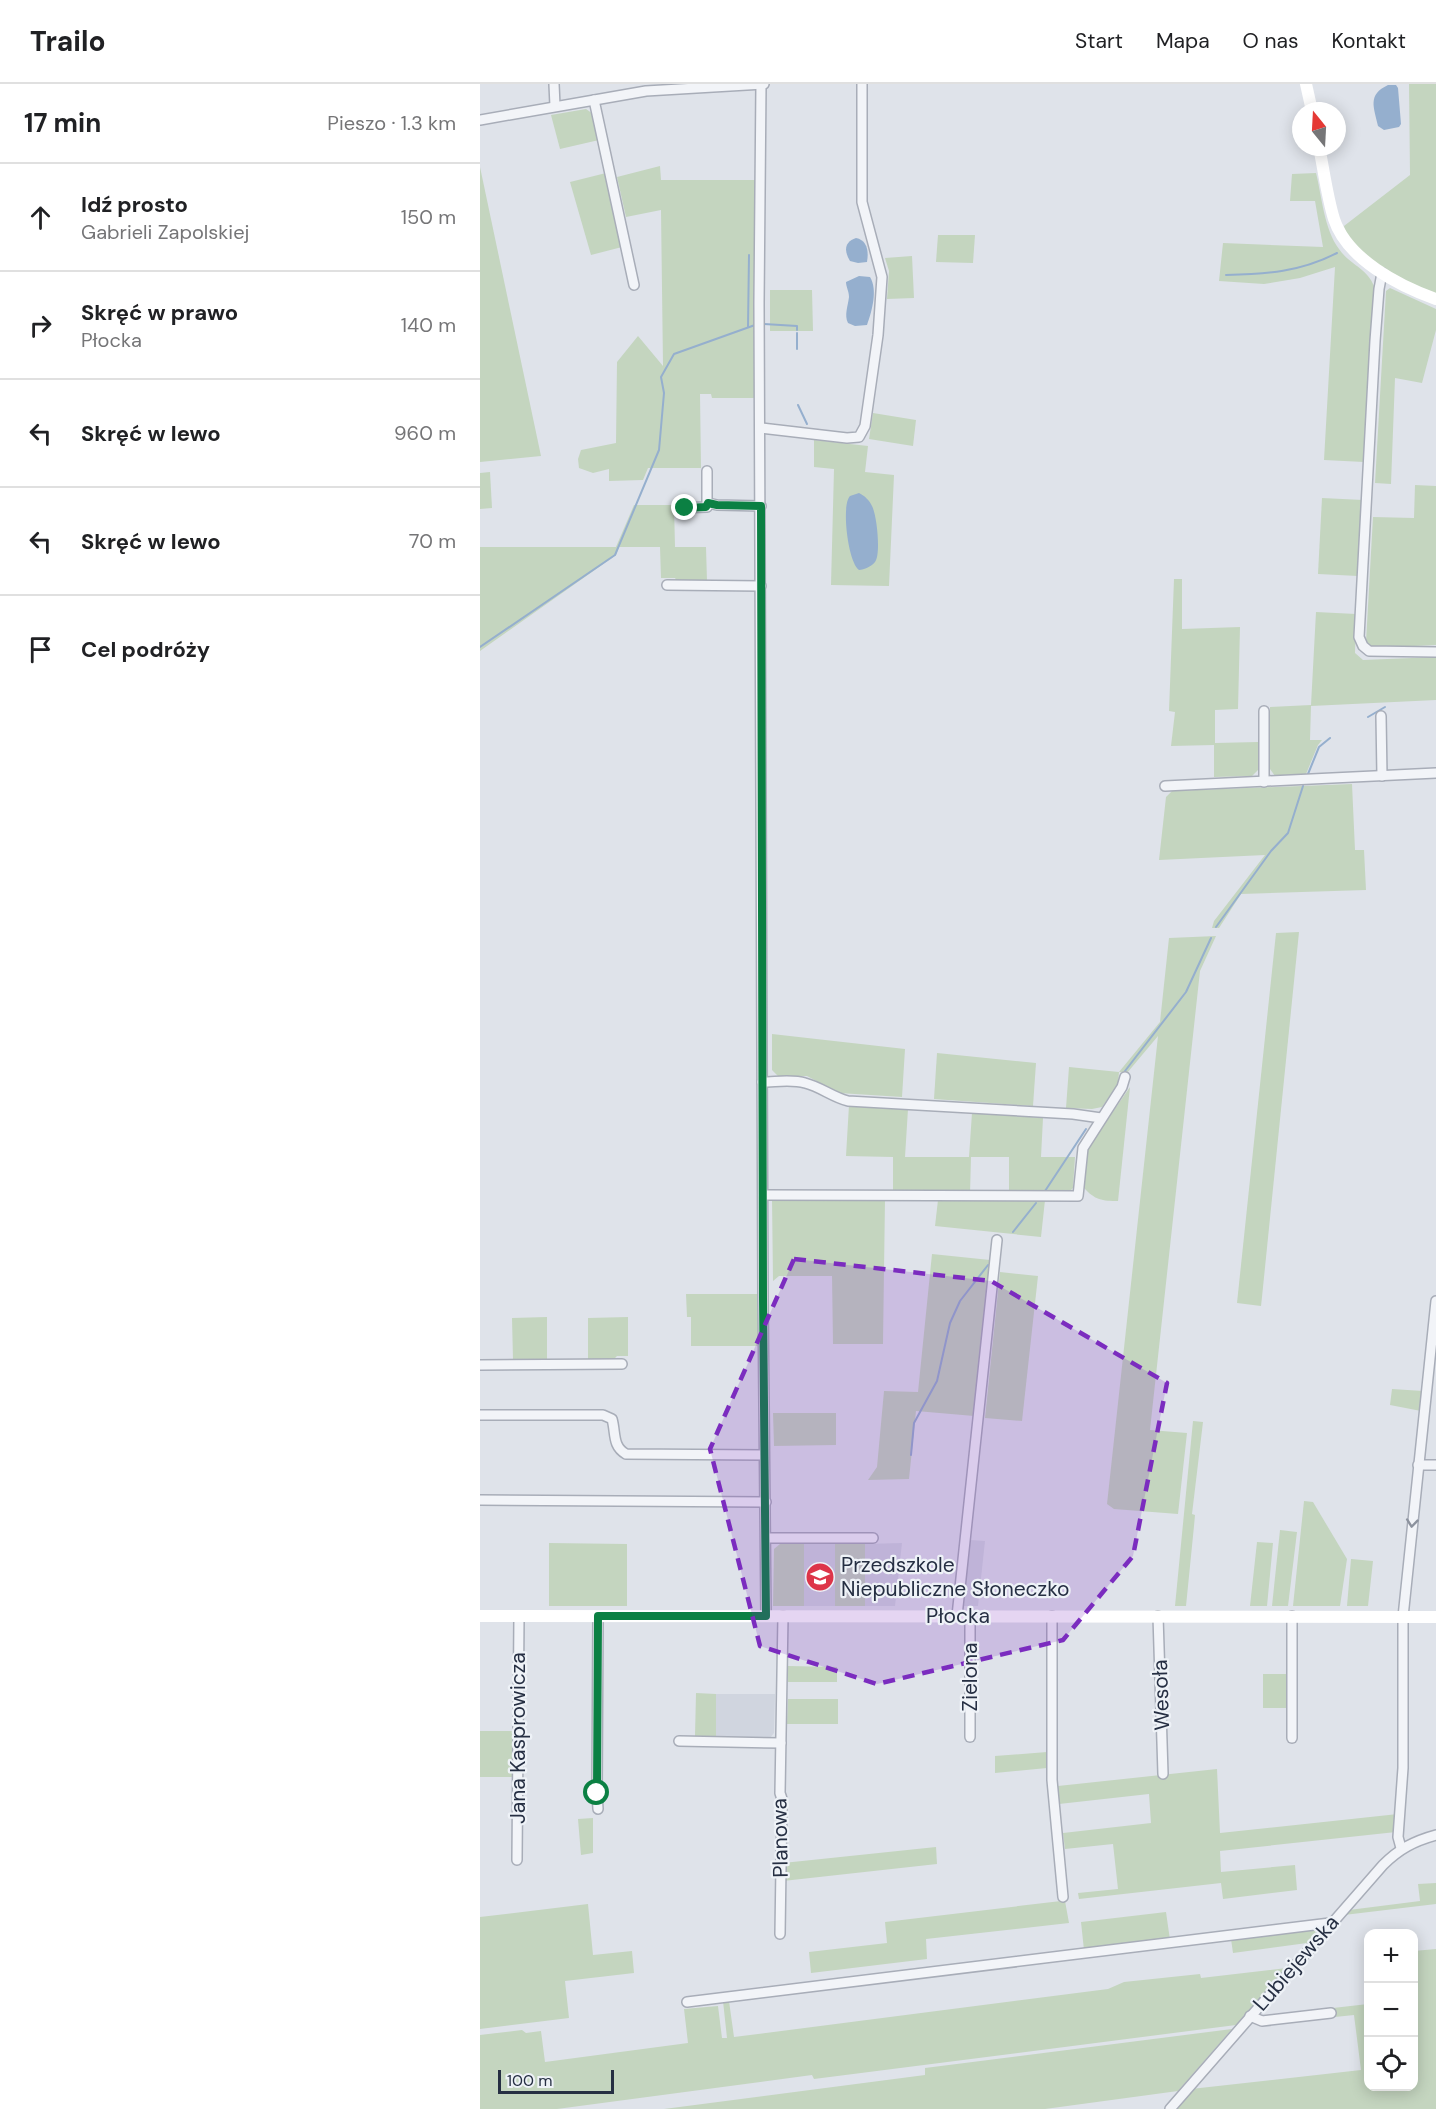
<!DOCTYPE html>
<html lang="pl">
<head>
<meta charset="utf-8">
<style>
  :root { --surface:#fff; --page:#f2f2f2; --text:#202124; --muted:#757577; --line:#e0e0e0 }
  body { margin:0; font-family:"DM Sans",sans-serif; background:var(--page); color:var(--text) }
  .controls { position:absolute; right:18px; bottom:18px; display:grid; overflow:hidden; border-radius:12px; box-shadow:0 3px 15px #0003 }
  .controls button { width:54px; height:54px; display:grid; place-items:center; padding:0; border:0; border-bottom:2px solid var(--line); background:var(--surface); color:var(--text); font:30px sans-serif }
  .compass { position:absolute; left:812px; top:18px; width:54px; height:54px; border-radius:50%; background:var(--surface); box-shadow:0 3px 15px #0003; rotate:342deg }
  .scale { position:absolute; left:18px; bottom:15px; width:116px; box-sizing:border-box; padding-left:6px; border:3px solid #262f43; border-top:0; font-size:16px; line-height:21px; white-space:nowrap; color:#262f43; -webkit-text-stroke:4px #eef2f7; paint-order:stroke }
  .stop { position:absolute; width:18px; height:18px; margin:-14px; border:4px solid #0b8043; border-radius:50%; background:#fff }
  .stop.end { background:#0b8043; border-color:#fff; box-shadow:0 2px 6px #0008 }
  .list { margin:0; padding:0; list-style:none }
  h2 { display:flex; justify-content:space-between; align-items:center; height:78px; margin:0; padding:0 24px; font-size:26px }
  h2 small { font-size:20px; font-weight:400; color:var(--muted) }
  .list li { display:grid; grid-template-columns:39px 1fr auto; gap:18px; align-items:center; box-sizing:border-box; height:108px; padding:0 24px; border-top:2px solid var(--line) }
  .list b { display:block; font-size:22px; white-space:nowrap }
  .list p { margin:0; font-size:20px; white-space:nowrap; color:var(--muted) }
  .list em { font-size:20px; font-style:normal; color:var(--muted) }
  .icon { flex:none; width:33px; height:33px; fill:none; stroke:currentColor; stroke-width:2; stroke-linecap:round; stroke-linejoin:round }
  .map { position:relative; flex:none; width:956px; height:2025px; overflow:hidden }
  header { display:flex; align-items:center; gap:36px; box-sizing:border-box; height:84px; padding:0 30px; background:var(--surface); border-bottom:2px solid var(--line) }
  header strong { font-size:28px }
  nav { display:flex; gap:33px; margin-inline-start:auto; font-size:21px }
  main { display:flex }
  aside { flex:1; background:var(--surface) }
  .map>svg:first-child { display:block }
  .built { fill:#d0d5df }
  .green { fill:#c4d5bf }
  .water { fill:#95afce }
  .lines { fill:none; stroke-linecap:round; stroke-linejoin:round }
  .stream { stroke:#95afce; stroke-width:2 }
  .street-casing { stroke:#a8adb8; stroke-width:12 }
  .street { stroke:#f2f4f8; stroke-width:9 }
  .secondary { stroke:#fff; stroke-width:12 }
  .oneway { stroke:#8c929e }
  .route { stroke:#0b8043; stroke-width:8 }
  .marked { fill:#7b2cbf; fill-opacity:0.2; stroke:#7b2cbf; stroke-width:4.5; stroke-dasharray:12 8; stroke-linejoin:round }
  .labels { text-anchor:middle; stroke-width:4.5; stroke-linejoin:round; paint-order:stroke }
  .poi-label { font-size:21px; fill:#262f43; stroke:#eef2f7; text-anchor:start }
  .street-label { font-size:21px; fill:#262f43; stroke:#eef2f7 }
</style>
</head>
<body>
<header>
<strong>Trailo</strong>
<nav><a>Start</a><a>Mapa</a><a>O nas</a><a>Kontakt</a></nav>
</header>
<main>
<aside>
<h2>17 min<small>Pieszo · 1.3 km</small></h2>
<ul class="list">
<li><svg class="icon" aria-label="ahead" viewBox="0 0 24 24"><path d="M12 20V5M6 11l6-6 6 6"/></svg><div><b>Idź prosto</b><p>Gabrieli Zapolskiej</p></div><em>150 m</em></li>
<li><svg class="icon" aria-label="right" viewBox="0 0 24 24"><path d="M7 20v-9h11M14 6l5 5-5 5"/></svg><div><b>Skręć w prawo</b><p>Płocka</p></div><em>140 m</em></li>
<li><svg class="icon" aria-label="left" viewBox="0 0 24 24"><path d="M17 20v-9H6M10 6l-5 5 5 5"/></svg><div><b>Skręć w lewo</b></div><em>960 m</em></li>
<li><svg class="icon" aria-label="left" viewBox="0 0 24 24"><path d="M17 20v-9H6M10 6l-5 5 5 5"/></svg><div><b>Skręć w lewo</b></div><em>70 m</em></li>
<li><svg class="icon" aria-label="arrive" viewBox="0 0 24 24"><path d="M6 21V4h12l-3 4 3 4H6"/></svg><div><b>Cel podróży</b></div></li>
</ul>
</aside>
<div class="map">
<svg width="956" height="2025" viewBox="0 0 956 2025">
  <rect width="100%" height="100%" fill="#dfe3ea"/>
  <g class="built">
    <path d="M490 1456 505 1457 498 1522H484Z"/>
    <path d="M422 1459 415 1522H385V1460Z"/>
    <rect x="324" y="1460" width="31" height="62"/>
    <path d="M236 1610H295L294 1649 290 1654 236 1653Z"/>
  </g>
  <g class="green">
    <path d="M929 0H956V210C931 202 868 169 864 142L930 91Z"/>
    <path d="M106 25 113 30 119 56 80 65 71 31Z"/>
    <path d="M180 82 181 96H276V314H232L231 310H220L221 384H168L163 396 129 397V385L113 389 99 384 98 375 101 366 136 359 137 278 158 252 183 282 181 126 146 133 137 93Z"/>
    <path d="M0 83 61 372 0 378Z"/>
    <path d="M126 89 142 163 111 171 90 98Z"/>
    <path d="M836 89C842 113 844 145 859 165 870 181 887 184 894 202L884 378 844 376 855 183 820 194 784 200 739 197 743 159 843 163 835 117H810L812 90Z"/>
    <path d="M458 151H495L493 179 456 178Z"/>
    <path d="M432 172 434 214 407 215 409 187 405 174Z"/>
    <path d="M910 204 956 225V246L942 299 915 294 911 400 895 399 906 207Z"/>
    <path d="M290 206H332L333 247H290Z"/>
    <path d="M393 329 436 336 433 362 389 355Z"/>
    <path d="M334 356 388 362 385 388 414 391 409 502 351 501 354 385 334 383Z"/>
    <path d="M10 388 12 424 0 425V389Z"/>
    <path d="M935 401 956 402V561L892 564 886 558 893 433 934 434Z"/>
    <path d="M842 414 883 416 878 492 838 490Z"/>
    <path d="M154 421H194L195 463H226L227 497H197L195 494H181L180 463H139L136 471 0 567V463H136Z"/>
    <path d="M694 495H702V545L760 543 758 625 735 626V659L778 658V686L772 692 734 693V661L691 662 695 628 689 627Z"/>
    <path d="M836 528 876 530 875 569 883 576 956 573V616L831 622 830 656H842L838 661 826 690 795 692 790 685V623L831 621Z"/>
    <path d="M872 700 875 766H884L886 806 761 810 739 844H732L734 837 785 771 679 776 686 713 692 707Z"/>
    <path d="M819 848 782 1213 781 1222 757 1219 796 849Z"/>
    <path d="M736 852 720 887 670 1346 707 1349 698 1430 634 1425 627 1420 678 952 647 989 639 988 638 1000 622 1023 612 1025 586 1024 589 983 639 988 680 938 689 854Z"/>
    <path d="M292 950 425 965 422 1013 359 1009 327 992H298L292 986Z"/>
    <path d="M457 969 556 979 553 1022 454 1015Z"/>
    <path d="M650 1003 638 1117C622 1117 615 1116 604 1104L607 1065Z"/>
    <path d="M369 1021 428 1025 425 1073H489L492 1029 563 1034 561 1073H595L593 1104 586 1111 529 1110V1073H491L490 1110 413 1109V1073L366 1072Z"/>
    <path d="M292 1114 405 1115 403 1260H353L352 1192H299L293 1197Z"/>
    <path d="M458 1116H565L561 1153 455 1142Z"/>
    <path d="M452 1170 510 1176 494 1332 436 1327 429 1395 388 1396 397 1383 404 1307 438 1308Z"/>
    <path d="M520 1188 558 1192 542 1337 505 1334Z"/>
    <path d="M206 1210H280V1262H211V1233H207Z"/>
    <path d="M67 1233V1275L33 1276 32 1234Z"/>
    <path d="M148 1233V1272H137L134 1275H108V1234Z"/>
    <path d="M912 1305 943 1307 941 1327 910 1321Z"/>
    <path d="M293 1329H356V1361L294 1362Z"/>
    <path d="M713 1337 723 1338 712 1430 715 1431 714 1442 706 1522H695Z"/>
    <path d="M824 1417 833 1418 867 1475 860 1522H813Z"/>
    <path d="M800 1446 817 1448 808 1522H792Z"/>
    <path d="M777 1458 793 1459 787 1522H770Z"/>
    <path d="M69 1459 147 1460V1522H69Z"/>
    <path d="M300 1460H324V1522H293L294 1465Z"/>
    <rect x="355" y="1460" width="30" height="62"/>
    <path d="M871 1475 893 1477 888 1522H867Z"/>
    <path d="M308 1582 357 1583V1598H308Z"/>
    <rect x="783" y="1590" width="24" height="34"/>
    <path d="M216 1609 236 1610V1653L215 1652Z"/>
    <path d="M308 1615H358V1640H307Z"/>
    <rect x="0" y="1647" width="33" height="46"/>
    <path d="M567 1668V1684L515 1689V1672Z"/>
    <path d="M737 1685 740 1749 918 1730 916 1748 740 1767 741 1788 815 1781 817 1806 743 1815 741 1799 599 1815 598 1809 638 1805 633 1760 585 1765 583 1749 671 1739 669 1710 579 1720 578 1702Z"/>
    <path d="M113 1734V1769L101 1771 98 1735Z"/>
    <path d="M456 1763 457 1780 303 1797V1779Z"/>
    <path d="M956 1799V1820L864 1831 869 1826 940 1817 938 1800Z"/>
    <path d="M581 1817H585L589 1839 446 1855 447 1875 331 1889 329 1868 407 1859 405 1838Z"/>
    <path d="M108 1820 113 1871 152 1867 154 1889 85 1897 89 1934 0 1945V1833Z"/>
    <path d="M686 1828 690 1856 604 1866 601 1838Z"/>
    <path d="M839 1844 827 1859 753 1869 751 1855Z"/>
    <path d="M956 1865V2025H694L711 2005 881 1986 874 1931 855 1933 853 1924 888 1920V2002H934V1867Z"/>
    <path d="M807 1884 756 1941 334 1995 332 1991 77 2025H0V1951L42 1946 46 1949 61 1947 65 1978 208 1959 204 1925 238 1922 242 1954H247L243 1917H249L254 1953 628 1905 644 1898 720 1890 721 1894Z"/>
    <path d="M752 1945 698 2007 565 2025H184L445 1991V1984Z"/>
  </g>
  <g class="water">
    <path d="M908 1H916L918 4 921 40 919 43 904 46 898 42C894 23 887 11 908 1Z"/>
    <path d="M376 154C387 156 389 167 387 178L378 179 370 177C364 167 364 158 376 154Z"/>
    <path d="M379 192 390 193C398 206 392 227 387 241L375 242 368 239C364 231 368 222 369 213 369 207 366 203 366 198Z"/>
    <path d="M379 409C385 412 389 416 392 422 397 431 401 471 395 478 392 482 384 486 379 486 368 479 361 421 370 412Z"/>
  </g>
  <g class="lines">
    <g class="stream">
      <path d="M746 191C787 190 820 188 857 169"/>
      <path d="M284 240 317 242V246"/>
      <path d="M268 243 269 171"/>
      <path d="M317 265V249"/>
      <path d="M318 321 327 340"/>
      <path d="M0 563 135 471 179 366 184 309 181 293 194 270 275 241"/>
      <path d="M888 633 905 623"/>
      <path d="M828 690 839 663 850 654"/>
      <path d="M736 843 791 767 808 749 823 702"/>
      <path d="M645 987 706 908 731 854"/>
      <path d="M565 1107 606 1045"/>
      <path d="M533 1148 556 1119"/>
      <path d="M431 1371 434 1339 457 1297 470 1239 480 1217 508 1181"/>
    </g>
    <g class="street-casing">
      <g id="street">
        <path d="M74 0 75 22"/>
        <path d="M281 0 279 219 283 1214 286 1532"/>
        <path d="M114 16 154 201"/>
        <path d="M0 36 166 7 284 0"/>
        <path d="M902 189 899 205 895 257 879 553 883 562 889 567 956 568"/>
        <path d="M281 344 367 354 379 353 385 342 398 251 402 193 382 118V0"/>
        <path d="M228 419 237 421 281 422"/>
        <path d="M198 424 227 423V387"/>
        <path d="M187 501 281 502"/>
        <path d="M901 632 902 692"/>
        <path d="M784 698V627"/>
        <path d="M685 702 956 689"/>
        <path d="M282 998C296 998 312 995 325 999 341 1003 352 1013 368 1017L593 1030 621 1034"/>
        <path d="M283 1111 598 1112 603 1064 642 1003 645 993"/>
        <path d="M0 1281 142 1280"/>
        <path d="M0 1331H123L132 1335C136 1349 132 1362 146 1370L284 1371"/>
        <path d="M938 1381H956"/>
        <path d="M0 1416 286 1418"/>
        <path d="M286 1454H393"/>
        <path d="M118 1532 117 1709 118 1725"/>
        <path d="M477 1532 517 1156"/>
        <path d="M490 1532V1653"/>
        <path d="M572 1532V1696L583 1813"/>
        <path d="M678 1532 683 1690"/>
        <path d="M812 1654V1532"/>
        <path d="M199 1657 301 1659"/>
        <path d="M921 1764 918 1753 923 1684V1533L956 1217"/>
        <path d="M37 1776 39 1532"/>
        <path d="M300 1850 302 1715 300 1709 303 1532"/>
        <path d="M207 1918 850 1839"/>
        <path d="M770 1932 782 1937 851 1929"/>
        <path d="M690 2025 903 1781C919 1765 934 1757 956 1751"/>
      </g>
    </g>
    <use href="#street" class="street"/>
    <g class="secondary">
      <path d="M826 0 832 27"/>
      <path d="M839 63C844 87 847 112 854 135 867 175 919 202 956 215"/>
      <path d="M0 1532 956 1533"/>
    </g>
  </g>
  <defs><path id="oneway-chevron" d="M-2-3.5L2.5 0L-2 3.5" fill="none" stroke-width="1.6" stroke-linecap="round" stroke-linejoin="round" transform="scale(1.5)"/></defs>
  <use class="oneway" href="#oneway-chevron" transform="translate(932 1439) rotate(96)"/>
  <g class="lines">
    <path class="route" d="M117 1709 118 1532H286L283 1214 281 422 237 421 228 419 226 423 205 424"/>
  </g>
  <path class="marked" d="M314 1175 511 1197 687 1299 653 1472 583 1556 397 1600 280 1562 230 1365Z"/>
  <defs>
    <g id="school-disc" transform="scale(1.5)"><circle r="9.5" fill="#dd3549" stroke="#eef2f7"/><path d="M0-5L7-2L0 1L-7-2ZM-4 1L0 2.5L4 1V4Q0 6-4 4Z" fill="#fff"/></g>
  </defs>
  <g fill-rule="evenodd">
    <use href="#school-disc" x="340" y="1493"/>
  </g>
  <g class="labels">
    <g class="poi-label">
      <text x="361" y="1488">Przedszkole<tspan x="361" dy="24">Niepubliczne Słoneczko</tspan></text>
    </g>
    <g class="street-label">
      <text x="478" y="1539">Płocka</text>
      <text transform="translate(490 1593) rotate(-90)" y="7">Zielona</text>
      <text transform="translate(681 1611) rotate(-92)" y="7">Wesoła</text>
      <text transform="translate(38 1654) rotate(-90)" y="7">Jana Kasprowicza</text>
      <text transform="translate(300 1754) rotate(-91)" y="7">Planowa</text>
      <text transform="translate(816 1879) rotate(-49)" y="7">Lubiejewska</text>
    </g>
  </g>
</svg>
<div class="controls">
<button>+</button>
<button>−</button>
<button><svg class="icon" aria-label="locate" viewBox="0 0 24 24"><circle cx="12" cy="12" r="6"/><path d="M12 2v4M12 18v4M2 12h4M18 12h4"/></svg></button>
</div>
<svg class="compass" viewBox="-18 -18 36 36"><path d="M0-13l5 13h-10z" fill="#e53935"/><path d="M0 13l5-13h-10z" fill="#757577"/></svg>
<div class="scale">100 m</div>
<div class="stop" style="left:117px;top:1709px"></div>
<div class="stop end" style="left:205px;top:424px"></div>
</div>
</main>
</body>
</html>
